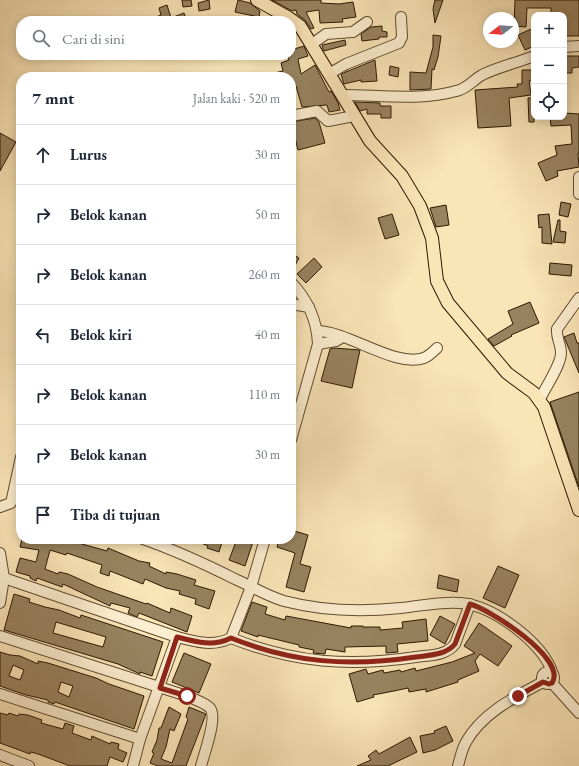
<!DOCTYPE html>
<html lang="id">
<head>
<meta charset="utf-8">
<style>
  :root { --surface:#fff; --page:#f2f2f3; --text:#1f2937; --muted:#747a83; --line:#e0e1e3 }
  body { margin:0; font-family:"EB Garamond",serif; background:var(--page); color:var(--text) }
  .controls { position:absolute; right:12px; top:12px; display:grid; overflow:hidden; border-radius:8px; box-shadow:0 2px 10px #0003 }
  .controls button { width:36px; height:36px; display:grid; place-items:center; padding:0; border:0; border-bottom:1px solid var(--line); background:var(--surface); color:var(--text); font:20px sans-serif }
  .compass { position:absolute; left:483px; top:12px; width:36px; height:36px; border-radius:50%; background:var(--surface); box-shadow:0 2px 10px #0003; rotate:253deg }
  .stop { position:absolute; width:12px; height:12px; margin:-9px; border:3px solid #8f2418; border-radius:50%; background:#fff }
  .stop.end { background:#8f2418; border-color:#fff; box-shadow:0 1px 4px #0008 }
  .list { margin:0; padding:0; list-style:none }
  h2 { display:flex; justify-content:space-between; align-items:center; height:52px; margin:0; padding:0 16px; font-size:17px }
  h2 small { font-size:13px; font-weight:400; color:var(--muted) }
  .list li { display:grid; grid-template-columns:26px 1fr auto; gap:12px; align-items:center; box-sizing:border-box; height:60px; padding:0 16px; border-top:1px solid var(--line) }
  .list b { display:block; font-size:15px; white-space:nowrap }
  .list em { font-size:13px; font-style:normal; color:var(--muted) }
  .icon { flex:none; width:22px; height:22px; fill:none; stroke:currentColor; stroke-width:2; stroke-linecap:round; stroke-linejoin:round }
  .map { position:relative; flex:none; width:579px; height:766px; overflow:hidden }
  .search { position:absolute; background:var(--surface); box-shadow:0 2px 10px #0003; left:16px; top:16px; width:280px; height:44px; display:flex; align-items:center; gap:10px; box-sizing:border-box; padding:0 14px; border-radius:16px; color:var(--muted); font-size:15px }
  .panel { position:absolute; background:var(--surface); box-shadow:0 2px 10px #0003; left:16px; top:72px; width:280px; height:472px; border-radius:16px }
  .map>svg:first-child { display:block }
  .building { fill:#988360; stroke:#2d1802; fill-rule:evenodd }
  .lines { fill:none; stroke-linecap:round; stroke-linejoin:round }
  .minor-casing { stroke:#604b2f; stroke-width:12 }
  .major-casing { stroke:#2d1802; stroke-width:14 }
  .minor { stroke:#fceed0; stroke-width:10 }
  .major { stroke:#fae5b7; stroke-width:12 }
  .route { stroke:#8f2418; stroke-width:5 }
</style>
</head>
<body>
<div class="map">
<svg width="579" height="766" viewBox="0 0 579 766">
  <rect width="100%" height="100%" fill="#fae5b7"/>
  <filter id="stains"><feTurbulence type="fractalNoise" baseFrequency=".005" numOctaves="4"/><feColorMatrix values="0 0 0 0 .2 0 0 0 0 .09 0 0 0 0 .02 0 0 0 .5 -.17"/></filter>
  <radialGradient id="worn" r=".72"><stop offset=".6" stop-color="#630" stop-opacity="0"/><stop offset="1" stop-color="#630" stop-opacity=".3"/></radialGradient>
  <g class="building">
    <path d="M182 0H191L192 6 183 7Z"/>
    <path d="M209 0 210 9 199 11 198 3Z"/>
    <path d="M238 0 250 3 260 11 259 17 235 12Z"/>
    <path d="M272 0H321V3L339 4 353 2 356 17 342 19 343 22 320 23 319 10 306 12 314 28 311 29 305 20 297 14 296 10 292 11Z"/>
    <path d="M435 0H443L435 23 433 9Z"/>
    <path d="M515 0H579V36H564V15H551V8H527L526 27 514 26Z"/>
    <path d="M167 5 171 18 184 13 187 21H146L161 15 159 8Z"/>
    <path d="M382 26V31L387 32V37H379V39L362 41 361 34 371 27Z"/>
    <path d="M531 29 534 37V46L525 50 518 35Z"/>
    <path d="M433 35 441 36 438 57 434 70 432 69 431 89 410 90V72L426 73 433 47Z"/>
    <path d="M345 40 346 45 324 51 323 49 322 45Z"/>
    <path d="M304 46 308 56 298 59 301 74 315 65 329 92 331 91 338 103 340 110 329 112 327 105 302 107 296 86H291V77H266V75L283 71 281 63 289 60 288 55H291V50Z"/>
    <path d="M564 56H579V67L572 68V73H564Z"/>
    <path d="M375 60 377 81 361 82V80L344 84 341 74Z"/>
    <path d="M390 66 399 68 398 77 389 75Z"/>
    <path d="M522 70H534V80L529 81 531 95 509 98 511 126 478 128 475 90 518 87 517 84H522Z"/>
    <path d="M528 98H534V122H529Z"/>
    <path d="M355 102 380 103V106H391V118H381V114H367V109L360 111Z"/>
    <path d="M565 113 579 114V153H578L579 167 557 171 558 176 546 181 538 163 557 155 555 146 572 144 571 125 551 126 550 117H565Z"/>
    <path d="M315 118 319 122 325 143 298 150 291 122Z"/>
    <path d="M0 133 16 142 0 171Z"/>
    <path d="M561 202 571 204 568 217 559 215Z"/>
    <path d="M446 205 449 225 436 227 430 208Z"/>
    <path d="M392 214 399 235 385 239 378 218Z"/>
    <path d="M549 214 552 244 542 243V227L539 228 538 215Z"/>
    <path d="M558 220H560V231L566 232 565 243 553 242Z"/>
    <path d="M291 253 299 258 291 273Z"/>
    <path d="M314 258 322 267 306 283 297 274Z"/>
    <path d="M550 263 572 265 571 276 549 274Z"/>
    <path d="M530 302 539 323 511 335 512 336 494 346 488 339 513 324 508 311Z"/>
    <path d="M574 333 577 343H579V373L564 337Z"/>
    <path d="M334 348 360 350 352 388 321 381 330 349Z"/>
    <path d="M579 392V487L550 402Z"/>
    <path d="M291 530 308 535 300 564 311 567 304 592 286 587 295 553 277 547 279 539H291Z"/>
    <path d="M22 539H64L107 551 108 548 139 561 150 563 149 566 166 574V572L177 574 196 580 194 585 215 591 209 609 195 604 196 599 179 594 180 591 166 588 145 579 143 584 110 571 109 576 100 573 102 565 67 553 66 555 50 550 45 569 58 574 59 572 68 574 97 587 146 604 147 603 170 613 171 608 192 616 187 632 139 613 137 617 128 613 130 608 111 603 110 606 63 584 62 587 37 578 36 581 30 578V576L16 572 20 558 36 562 39 550 20 547Z"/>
    <path d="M192 539H223L219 552 207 548 208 546Z"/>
    <path d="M237 539H244L253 542 245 566 229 560Z"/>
    <path d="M498 566 519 575 505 608 483 598Z"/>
    <path d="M439 575 459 580 457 592 437 588Z"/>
    <path d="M14 594 30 599 29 602 45 607 59 610 80 618 81 615 163 642 152 676 140 672V674L118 664 4 630ZM56 622 106 637 103 647 53 633Z"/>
    <path d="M252 602 267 607 265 614 285 620 286 616 351 628V626H363V627H380V630L403 628 402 622 426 619 428 641 397 644 398 652 386 653V646L345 647V652L326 649 325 654 313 653 314 650 299 647V645L258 635V637L241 631Z"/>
    <path d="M440 616 455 624 445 644 430 635Z"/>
    <path d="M479 623 512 646 498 666 480 654 475 661 479 671 458 680V682L426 692V689L409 692 408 688 394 691 373 695 374 697 357 702 349 674 366 669 368 674 383 670 384 673 400 670 401 672 415 668 416 671 452 662 475 653 464 646Z"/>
    <path d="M0 652 10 655 20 656 38 664V661L48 663 96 678 109 684 144 696 134 729 55 702 54 704 48 702V700L26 695 0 686ZM13 665 24 670 20 680 9 676ZM61 682 73 686 69 697 58 692Z"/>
    <path d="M184 653 211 664 199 693 172 682Z"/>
    <path d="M169 707 181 714 174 731 170 729 166 747 161 759 172 763 188 719 186 717 189 707 206 714 186 766H158L150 763 154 753 152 752 157 740 159 728H161Z"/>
    <path d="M0 713 8 715 9 713 18 716 19 714 28 715 42 720 41 723 63 729 65 723 74 726 72 733 91 740 92 736 110 744 111 742 119 744 118 749 127 753 123 762 110 757 107 766H70L38 754 31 752 30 754 0 743Z"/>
    <path d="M446 726 453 741 435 750 423 753 420 736 435 733 434 731Z"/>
    <path d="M410 737 417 752 388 766H357L371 760 368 756 376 750 379 754Z"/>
  </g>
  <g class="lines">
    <g class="minor-casing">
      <g id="minor">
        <path d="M312 44 326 34 353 32 367 22"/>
        <path d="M564 47 579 46"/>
        <path d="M329 74 346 64 399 43 402 37 401 17"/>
        <path d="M343 95C378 95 422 101 456 91 467 89 473 80 482 75 498 67 517 63 534 56"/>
        <path d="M291 116 317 111 328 121 354 116"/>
        <path d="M579 177V194"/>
        <path d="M291 282C308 300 317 320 318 344L291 440"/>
        <path d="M291 304 309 307"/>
        <path d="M317 331C348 331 395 368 424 358 429 356 433 352 437 348"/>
        <path d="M318 344 336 341 341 338"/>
        <path d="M540 399C545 388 561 365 561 353 561 344 556 338 557 329L579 298"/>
        <path d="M0 507 11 503 21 457"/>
        <path d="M143 539C175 550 205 564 235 579 251 586 267 596 284 601 322 611 362 612 401 608 421 606 441 601 461 603 494 606 543 643 553 674"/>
        <path d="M0 553 4 578 0 603"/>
        <path d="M4 578 177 637C196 642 213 647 231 638L251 587 265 539"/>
        <path d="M0 636 187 696C195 700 204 702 210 708 218 717 204 754 201 766"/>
        <path d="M231 638C294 663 349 667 416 657 430 655 446 656 455 644L470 604"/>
        <circle cx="548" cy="678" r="6"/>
        <path d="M552 683 579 713"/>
        <path d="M0 694 140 739"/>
        <path d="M0 755 29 766"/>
        <path d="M133 766 140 739 177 637"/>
        <path d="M458 766C460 758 462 749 466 742 482 713 515 697 543 682"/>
      </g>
    </g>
    <g class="major-casing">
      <path id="major" d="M257 0 289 18 300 26 370 141 402 176 420 206 432 238 437 281 448 303 507 373 534 393 544 407 579 510"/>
    </g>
    <use href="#minor" class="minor"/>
    <use href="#major" class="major"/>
  </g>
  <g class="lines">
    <path class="route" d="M187 696 160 688 177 637C196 642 213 647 231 638 294 663 349 667 416 657 430 655 446 655 455 644L470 604C489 609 568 659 552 683L549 684 543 682 518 696"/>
  </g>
  <rect width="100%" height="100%" filter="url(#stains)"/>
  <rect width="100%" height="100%" fill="url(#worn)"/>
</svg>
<div class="controls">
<button>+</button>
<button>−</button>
<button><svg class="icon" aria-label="locate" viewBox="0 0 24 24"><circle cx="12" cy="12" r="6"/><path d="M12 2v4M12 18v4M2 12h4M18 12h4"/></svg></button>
</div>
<svg class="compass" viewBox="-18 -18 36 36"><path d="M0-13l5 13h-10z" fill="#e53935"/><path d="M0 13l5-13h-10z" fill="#747a83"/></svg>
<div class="stop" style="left:187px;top:696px"></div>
<div class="stop end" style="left:518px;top:696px"></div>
<div class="search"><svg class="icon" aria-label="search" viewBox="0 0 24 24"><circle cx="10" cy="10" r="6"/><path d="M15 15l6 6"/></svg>Cari di sini</div>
<section class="panel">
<h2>7 mnt<small>Jalan kaki · 520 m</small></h2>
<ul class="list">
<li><svg class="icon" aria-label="ahead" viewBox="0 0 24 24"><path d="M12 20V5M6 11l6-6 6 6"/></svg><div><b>Lurus</b></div><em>30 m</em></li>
<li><svg class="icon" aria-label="right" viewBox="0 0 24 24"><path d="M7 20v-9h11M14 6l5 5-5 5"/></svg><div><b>Belok kanan</b></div><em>50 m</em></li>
<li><svg class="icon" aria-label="right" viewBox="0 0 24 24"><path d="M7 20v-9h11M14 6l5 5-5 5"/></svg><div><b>Belok kanan</b></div><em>260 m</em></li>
<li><svg class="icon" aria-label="left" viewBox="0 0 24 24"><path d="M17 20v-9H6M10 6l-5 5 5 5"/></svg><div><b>Belok kiri</b></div><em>40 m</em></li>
<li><svg class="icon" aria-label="right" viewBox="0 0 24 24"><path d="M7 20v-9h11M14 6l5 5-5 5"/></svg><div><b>Belok kanan</b></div><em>110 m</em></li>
<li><svg class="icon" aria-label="right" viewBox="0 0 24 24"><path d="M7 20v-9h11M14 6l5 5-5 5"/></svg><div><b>Belok kanan</b></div><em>30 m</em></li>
<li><svg class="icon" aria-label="arrive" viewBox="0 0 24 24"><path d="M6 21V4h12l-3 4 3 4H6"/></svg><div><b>Tiba di tujuan</b></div></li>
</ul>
</section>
</div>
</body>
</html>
